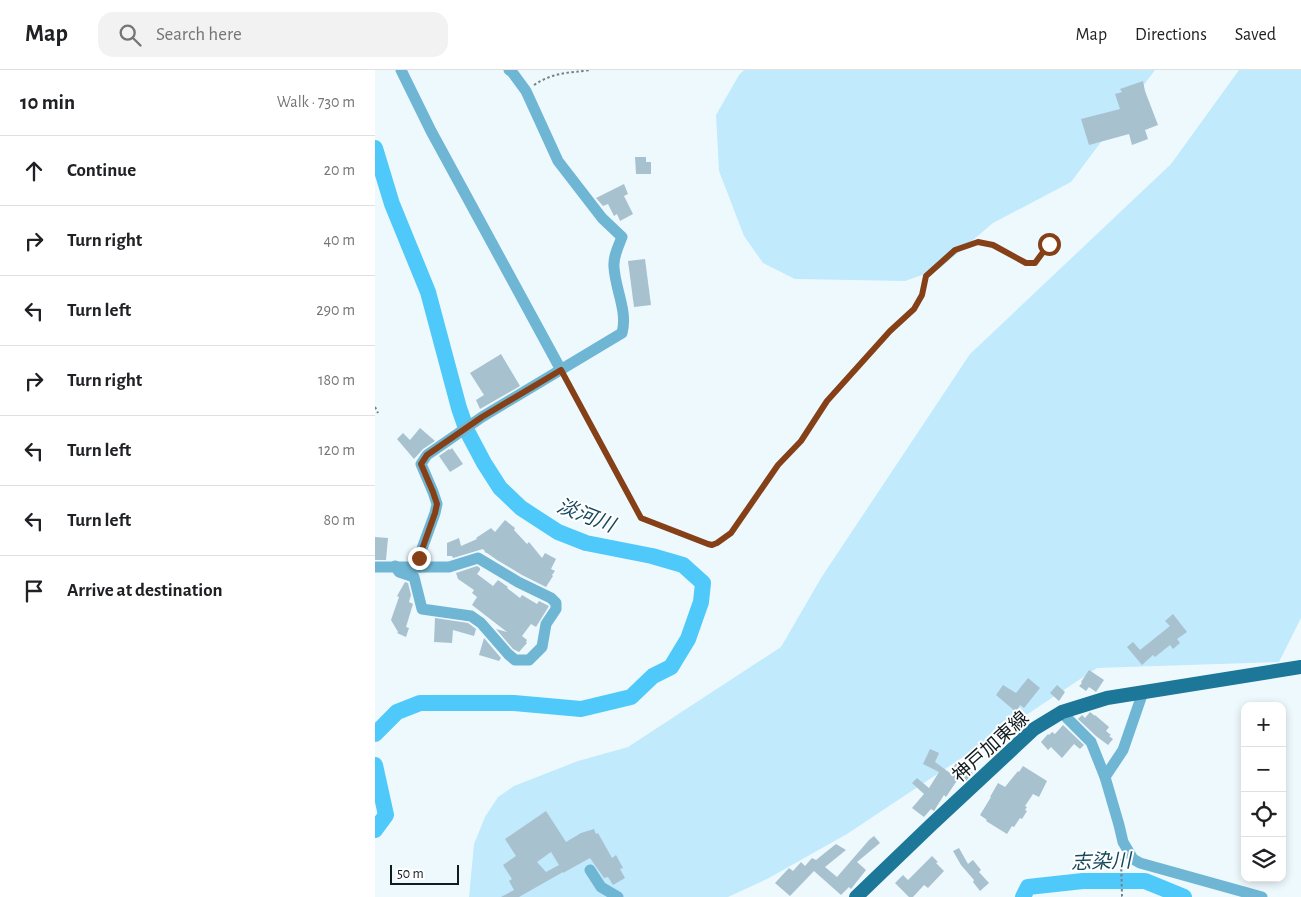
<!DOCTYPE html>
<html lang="en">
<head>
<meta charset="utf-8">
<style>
  :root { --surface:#fff; --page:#f2f2f2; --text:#202124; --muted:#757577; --line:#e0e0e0 }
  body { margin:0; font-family:"Alegreya Sans","Noto Sans JP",sans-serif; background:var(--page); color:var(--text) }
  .controls { position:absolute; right:15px; bottom:15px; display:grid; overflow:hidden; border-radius:10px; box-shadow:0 2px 8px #0003 }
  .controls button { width:45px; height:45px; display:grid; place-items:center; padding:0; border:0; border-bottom:1px solid var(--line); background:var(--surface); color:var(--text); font:25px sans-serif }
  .scale { position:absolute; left:15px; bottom:12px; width:69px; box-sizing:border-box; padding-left:5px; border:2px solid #111b20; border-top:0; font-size:14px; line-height:18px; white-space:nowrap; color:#111b20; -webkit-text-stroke:4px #fff; paint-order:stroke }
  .stop { position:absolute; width:15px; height:15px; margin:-11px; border:4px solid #854017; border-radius:50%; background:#fff }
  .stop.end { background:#854017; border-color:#fff; box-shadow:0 1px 5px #0008 }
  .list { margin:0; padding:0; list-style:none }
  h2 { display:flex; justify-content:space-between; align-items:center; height:65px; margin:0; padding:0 20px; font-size:21px }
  h2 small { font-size:16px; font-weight:400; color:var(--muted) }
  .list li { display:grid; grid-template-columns:32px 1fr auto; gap:15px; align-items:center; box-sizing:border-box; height:70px; padding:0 20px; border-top:1px solid var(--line) }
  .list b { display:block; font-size:19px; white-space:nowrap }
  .list em { font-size:16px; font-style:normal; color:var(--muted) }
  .icon { flex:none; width:28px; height:28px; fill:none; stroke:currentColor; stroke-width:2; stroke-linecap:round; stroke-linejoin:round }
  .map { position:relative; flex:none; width:926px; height:827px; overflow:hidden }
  header { display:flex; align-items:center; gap:30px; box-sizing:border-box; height:70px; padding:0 25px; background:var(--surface); border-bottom:1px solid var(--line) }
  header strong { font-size:24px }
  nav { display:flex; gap:28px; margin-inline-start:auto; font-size:18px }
  .search { width:350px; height:45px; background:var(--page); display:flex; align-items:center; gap:12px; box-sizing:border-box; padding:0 18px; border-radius:15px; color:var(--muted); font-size:19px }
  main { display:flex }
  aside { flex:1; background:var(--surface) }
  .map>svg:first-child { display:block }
  .green { fill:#c2eafd }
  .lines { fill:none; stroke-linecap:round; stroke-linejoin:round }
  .river { stroke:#4ec9fa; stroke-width:16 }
  .building { fill:#a7c1ce; fill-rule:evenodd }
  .path { stroke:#768186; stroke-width:2; stroke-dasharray:2.5 2.5; stroke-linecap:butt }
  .minor { stroke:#6fb6d5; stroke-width:11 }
  .major { stroke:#1c7798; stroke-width:14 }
  .route { stroke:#854017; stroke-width:6 }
  .labels { text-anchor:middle; stroke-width:4; stroke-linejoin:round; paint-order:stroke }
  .street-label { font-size:19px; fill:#111b20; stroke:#fff }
  .water-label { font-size:20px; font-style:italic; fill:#16495d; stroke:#fff }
</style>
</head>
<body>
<header>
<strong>Map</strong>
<div class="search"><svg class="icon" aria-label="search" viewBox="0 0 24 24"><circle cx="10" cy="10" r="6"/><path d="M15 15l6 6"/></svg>Search here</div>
<nav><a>Map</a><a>Directions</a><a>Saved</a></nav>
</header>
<main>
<aside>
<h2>10 min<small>Walk · 730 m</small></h2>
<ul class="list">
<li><svg class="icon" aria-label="ahead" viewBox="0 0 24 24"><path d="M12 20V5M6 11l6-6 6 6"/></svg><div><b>Continue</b></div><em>20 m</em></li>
<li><svg class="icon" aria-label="right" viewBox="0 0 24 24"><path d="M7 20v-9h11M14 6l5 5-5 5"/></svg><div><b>Turn right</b></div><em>40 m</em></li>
<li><svg class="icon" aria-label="left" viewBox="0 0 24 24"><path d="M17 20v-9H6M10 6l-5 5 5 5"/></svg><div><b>Turn left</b></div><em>290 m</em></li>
<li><svg class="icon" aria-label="right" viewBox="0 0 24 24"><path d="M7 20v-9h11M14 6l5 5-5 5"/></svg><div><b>Turn right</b></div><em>180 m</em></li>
<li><svg class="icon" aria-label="left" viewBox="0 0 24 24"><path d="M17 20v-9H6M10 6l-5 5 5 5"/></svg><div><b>Turn left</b></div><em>120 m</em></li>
<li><svg class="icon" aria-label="left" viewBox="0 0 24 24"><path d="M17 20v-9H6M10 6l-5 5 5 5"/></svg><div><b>Turn left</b></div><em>80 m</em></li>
<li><svg class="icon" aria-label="arrive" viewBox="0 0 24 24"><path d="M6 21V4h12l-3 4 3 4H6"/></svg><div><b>Arrive at destination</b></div></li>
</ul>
</aside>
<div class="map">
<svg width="926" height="827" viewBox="0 0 926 827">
  <rect width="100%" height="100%" fill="#eef9fe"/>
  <g class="green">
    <path d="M369 0H780L696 112 618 153 564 199 530 211 420 209 388 193 369 166 344 101 341 45 364 5Z"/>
    <path d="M864 0H926V548L904 592 722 598 472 764 392 809 353 827H94L99 774 110 747 123 727 139 716 203 691 253 677 406 577 446 508 595 284 796 94Z"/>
  </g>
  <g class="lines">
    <g class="river">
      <path d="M0 78 17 134 53 222 84 338 92 361 109 393 125 418 146 438 183 462 211 473 277 486 308 495 328 513 326 532 313 569 296 597 278 606 256 627 206 639 139 633H45L22 642 0 664"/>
      <path d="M0 695 11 745 0 760"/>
      <path d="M648 827 653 817 708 811H770L809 827"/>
    </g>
  </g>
  <g class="building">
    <path d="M768 11 770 21 783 55 770 60 773 69 757 75 754 64 714 75 706 49 745 39 740 24 747 22 745 19Z"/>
    <path d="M260 87H271V92H276V104H261Z"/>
    <path d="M249 114 253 124 249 126 258 144 245 151 242 144 239 146 233 134 228 136 221 128Z"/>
    <path d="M270 189 276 235 259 237 253 191Z"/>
    <path d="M126 284 145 316 105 339 101 330 109 325 95 303Z"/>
    <path d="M45 358 60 371 48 379 39 389 22 369 28 363 35 370Z"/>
    <path d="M77 378 88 394 75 402 64 386 74 379 75 380Z"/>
    <path d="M130 450 140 458 139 460 152 474 154 472 167 488 170 483 181 489 176 499 180 501 177 505 178 506 171 517 147 505 122 490 112 483H111L108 479 78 488 77 486H72V473L84 468 86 476 102 469 101 468 116 458 120 462Z"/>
    <path d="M0 467 13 468 11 490H0Z"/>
    <path d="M102 496 105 498V500L102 504 118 516 123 510 133 517 132 518 145 528 147 525 162 534 164 531 174 536 161 557 156 554 147 566 152 570 151 572 152 573 144 582 138 579 121 559 132 562 97 535 102 527 97 523 99 520 83 509 81 503Z"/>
    <path d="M30 512 33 513 36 525 34 532 38 534 31 557 34 558 31 567 22 563 23 562 16 550 24 527 22 526Z"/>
    <path d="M798 544 812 562 802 569 805 573 798 579 795 575 780 587 778 585 767 595 752 577 758 572 765 580 795 556 790 551Z"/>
    <path d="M60 548 93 553 101 559 99 566 78 560 77 573 59 572Z"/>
    <path d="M109 568 126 588 124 591 104 585Z"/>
    <path d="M714 600 729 610 721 622 714 617 711 621 704 616 707 613 706 612Z"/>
    <path d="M653 608 665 618 649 638 645 635 641 642 621 625 628 615 641 623Z"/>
    <path d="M682 615 690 622 684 631 675 623Z"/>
    <path d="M715 642 720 646V645L734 657 731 661 736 665 734 666 738 669 733 675 721 666 703 649 707 645 710 648Z"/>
    <path d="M688 655 709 675 705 679 699 674 687 688 676 677 673 680 666 672 673 664 674 665 677 662 680 664Z"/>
    <path d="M555 679 564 683 560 692 575 703 581 693 598 703 589 713 583 709 571 727 569 725 559 741 556 739 549 747 537 738 549 724 537 713 542 708 554 718 564 702 548 694Z"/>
    <path d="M648 696 672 711 664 727 658 724 650 736 652 737 650 740 652 741 647 749 645 748 639 757 637 756 632 764 611 751 612 750 605 745 616 727H615L623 713 630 717 643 701 644 702Z"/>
    <path d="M171 741 191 772 206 763 219 759 221 764 223 763 237 788 241 785 248 798 245 799 250 808 238 815 233 807 229 808 215 788 188 803V802L144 827H126L139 820 134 811 137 809 128 795 141 786 130 769ZM176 782 184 795 171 802 162 792Z"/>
    <path d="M499 766 505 773 482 792 491 800 476 819 474 817 466 825 439 801 415 826 400 813 414 798 418 801 426 792 430 796 437 788 441 790 461 774 471 780 450 797 462 807 494 770Z"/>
    <path d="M584 778 593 794 598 790 606 800 604 802 614 813 605 821 598 812 599 810 586 795 578 781Z"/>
    <path d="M557 786 563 792 561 793 569 801 553 818 549 815 538 827H534L520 813 528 805 533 810Z"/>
  </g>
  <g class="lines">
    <g class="path">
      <path d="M159 15C179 2 193 3 216 0"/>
      <path d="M191 308 266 448 337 475 342 473 356 463 403 395 426 371 452 331 515 261 539 239 547 225 551 206 580 180 603 172 618 175 651 193H660L674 174"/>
      <path d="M0 337 3 343"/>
      <path d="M746 789 747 826 749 827"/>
    </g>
    <g class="minor">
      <path d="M26 0 56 61 186 300"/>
      <path d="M20 496 24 502 39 507 47 539 96 546 106 553 133 584 140 590H154L167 577 171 554 181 539V533L176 528 143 512 103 488 74 497H44"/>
      <path d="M0 497H44V487L60 443 62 434 58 422 46 394 52 385 107 347 247 263C253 241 240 219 239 197 238 187 243 177 247 167L227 148 183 91 151 21 137 2 134 0"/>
      <path d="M687 642 692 648 716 672 730 707 744 755 748 772 758 789 765 793 887 827"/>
      <path d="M730 707 748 680 768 622"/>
      <path d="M215 800 226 817 243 827"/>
    </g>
    <path class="major" d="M481 827 556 755 659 659 687 642 732 628 926 597"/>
  </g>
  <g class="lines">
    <path class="route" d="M44 488 60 443 62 434 58 422 46 394 52 385 107 347 186 300 266 448 333 474 337 475 342 473 356 463 403 395 426 371 452 331 515 261 539 239 547 225 551 206 580 180 603 172 618 175 651 193H660L674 174"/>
  </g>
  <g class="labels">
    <g class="street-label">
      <text transform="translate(615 676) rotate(-42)" y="7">神戸加東線</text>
    </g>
    <g class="water-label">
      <text transform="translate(211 445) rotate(21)" y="7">淡河川</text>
      <text transform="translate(726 791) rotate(-2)" y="7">志染川</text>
    </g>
  </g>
</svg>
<div class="controls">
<button>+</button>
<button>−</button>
<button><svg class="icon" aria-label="locate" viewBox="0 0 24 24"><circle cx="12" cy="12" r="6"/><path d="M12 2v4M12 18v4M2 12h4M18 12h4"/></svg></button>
<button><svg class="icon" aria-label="layers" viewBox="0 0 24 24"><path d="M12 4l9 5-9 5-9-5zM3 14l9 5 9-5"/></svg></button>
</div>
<div class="scale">50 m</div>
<div class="stop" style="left:674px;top:174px"></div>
<div class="stop end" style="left:44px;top:488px"></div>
</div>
</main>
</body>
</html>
